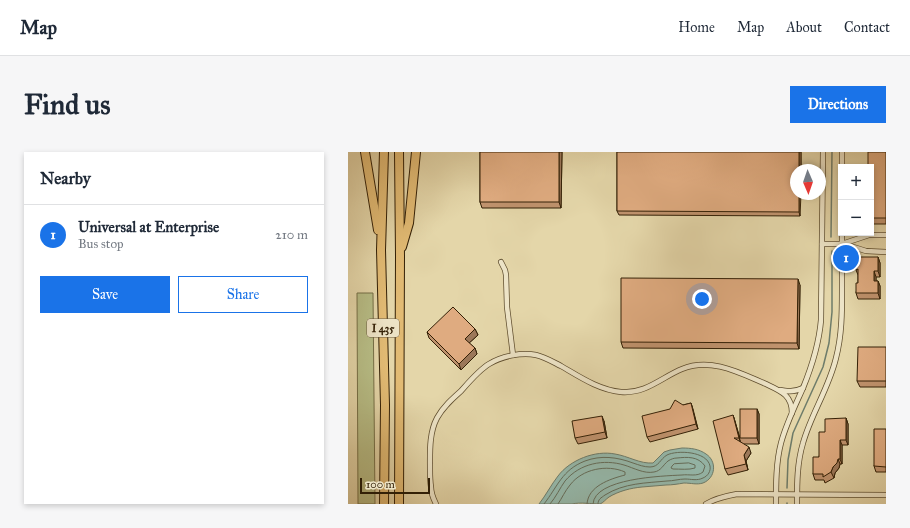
<!DOCTYPE html>
<html lang="en">
<head>
<meta charset="utf-8">
<style>
  :root { --surface:#fff; --page:#f6f6f7; --text:#1f2937; --muted:#747a83; --line:#e0e1e3; --accent:#1a73e8 }
  body { margin:0; font-family:"IM FELL Great Primer",serif; background:var(--page); color:var(--text) }
  .controls { position:absolute; right:12px; top:12px; display:grid; overflow:hidden; border-radius:0px; box-shadow:0 2px 6px #0003 }
  .controls button { width:36px; height:36px; display:grid; place-items:center; padding:0; border:0; border-bottom:1px solid var(--line); background:var(--surface); color:var(--text); font:20px sans-serif }
  .compass { position:absolute; left:442px; top:12px; width:36px; height:36px; border-radius:50%; background:var(--surface); box-shadow:0 2px 6px #0003; rotate:178deg }
  .scale { position:absolute; left:12px; bottom:10px; width:70px; box-sizing:border-box; padding-left:4px; border:2px solid #332006; border-top:0; font-size:11px; line-height:14px; white-space:nowrap; color:#332006; -webkit-text-stroke:3px #ede4c7; paint-order:stroke }
  .you { position:absolute; left:354px; top:147px; width:14px; height:14px; margin:-10px; border:3px solid #fff; border-radius:50%; background:#1a73e8; box-shadow:0 0 0 6px #1a73e833 }
  .badge { display:grid; place-items:center; width:26px; height:26px; border-radius:50%; background:var(--accent); color:#fff; font-size:13px; font-weight:700 }
  .pin { position:absolute; translate:-50% -50%; border:2px solid #fff; box-shadow:0 1px 4px #0006 }
  .list { margin:0; padding:0; list-style:none }
  h2 { display:flex; justify-content:space-between; align-items:center; height:52px; margin:0; padding:0 16px; font-size:17px }
  h2 small { font-size:13px; font-weight:400; color:var(--muted) }
  .list li { display:grid; grid-template-columns:26px 1fr auto; gap:12px; align-items:center; box-sizing:border-box; height:60px; padding:0 16px; border-top:1px solid var(--line) }
  .list b { display:block; font-size:15px; white-space:nowrap }
  .list p { margin:0; font-size:13px; white-space:nowrap; color:var(--muted) }
  .list em { font-size:13px; font-style:normal; color:var(--muted) }
  .actions { display:flex; gap:8px; padding:12px 16px }
  .actions a { flex:1; padding:9px 0; border:1px solid var(--accent); border-radius:0px; text-align:center; font-size:14px; color:var(--accent) }
  .actions .main { background:var(--accent); color:#fff }
  .map { position:relative; flex:none; width:538px; height:352px; overflow:hidden; border-radius:0px }
  header { display:flex; align-items:center; gap:24px; box-sizing:border-box; height:56px; padding:0 20px; background:var(--surface); border-bottom:1px solid var(--line) }
  header strong { font-size:19px }
  nav { display:flex; gap:22px; margin-inline-start:auto; font-size:14px }
  .intro { display:flex; align-items:center; justify-content:space-between; box-sizing:border-box; height:96px; padding:0 24px }
  h1 { margin:0; font-size:28px }
  .button { padding:10px 18px; border-radius:0px; background:var(--accent); color:#fff; font-size:14px; font-weight:700 }
  main { display:flex; gap:24px; padding:0 24px }
  aside { flex:1; background:var(--surface); border-radius:0px; box-shadow:0 2px 6px #0003 }
  .map>svg:first-child { display:block }
  .green { fill:#b7bd86; stroke:#756e46 }
  .water { fill:#95b9ac; stroke:#6e7c6a }
  .lines { fill:none; stroke-linecap:round; stroke-linejoin:round }
  .shore { stroke:#646c59; stroke-width:1 }
  .stream { stroke:#6e7c6a; stroke-width:1.5 }
  .street-casing { stroke:#5f4e2f; stroke-width:6 }
  .highway-casing { stroke:#332006; stroke-width:10 }
  .street { stroke:#ede4c7; stroke-width:4.5 }
  .highway { stroke:#e2bb74; stroke-width:8 }
  .wall { fill:#c0936e; stroke:#332006 }
  .shaded-wall { fill:#9c785a; stroke:#332006 }
  .building { fill:#dfab80; stroke:#332006 }
  .labels { text-anchor:middle; stroke-width:3; stroke-linejoin:round; paint-order:stroke }
  .shield { fill:#ede4c7; stroke:#6b5b40; stroke-width:1 }
  .shield-label { font-size:11px; font-weight:bold; fill:#332006 }
</style>
</head>
<body>
<header>
<strong>Map</strong>
<nav><a>Home</a><a>Map</a><a>About</a><a>Contact</a></nav>
</header>
<div class="intro"><h1>Find us</h1><a class="button">Directions</a></div>
<main>
<aside>
<h2>Nearby<small></small></h2>
<ul class="list">
<li><span class="badge">1</span><div><b>Universal at Enterprise</b><p>Bus stop</p></div><em>210 m</em></li>
</ul>
<div class="actions"><a class="main">Save</a><a>Share</a></div>
</aside>
<div class="map">
<svg width="538" height="352" viewBox="0 0 538 352">
  <rect width="100%" height="100%" fill="#e4d6a9"/>
  <filter id="stains"><feTurbulence type="fractalNoise" baseFrequency=".005" numOctaves="4"/><feColorMatrix values="0 0 0 0 .2 0 0 0 0 .09 0 0 0 0 .02 0 0 0 .5 -.17"/></filter>
  <radialGradient id="worn" r=".72"><stop offset=".6" stop-color="#630" stop-opacity="0"/><stop offset="1" stop-color="#630" stop-opacity=".3"/></radialGradient>
  <path class="green" d="M9 141H25L27 352H10Z"/>
  <path class="water" d="M334 296C343 296 351 297 358 302 369 309 368 326 355 331 349 333 343 331 336 331 330 332 324 333 318 333 310 334 302 334 294 335 283 336 271 339 261 345 258 347 255 351 252 352 244 352 232 350 224 352H191C198 343 203 333 210 324 222 308 247 298 267 302 280 304 292 312 305 311L316 300 322 298Z"/>
  <g class="lines">
    <g class="shore">
      <path d="M341 311 347 313V316C341 318 332 317 325 317L323 316 324 314 326 312Z"/>
      <path d="M196 352C210 334 214 318 237 309 253 303 269 305 285 311 291 313 296 315 302 315 311 315 312 307 319 303 329 298 359 299 362 314 363 319 360 324 355 326 349 329 343 327 337 327 331 327 325 329 319 329 298 331 276 331 257 343 253 346 250 347 250 352"/>
      <path d="M202 352C208 345 212 336 217 329 232 311 256 307 276 313 286 316 296 322 306 320 313 319 315 313 320 309 323 307 326 306 329 306 339 305 350 304 357 314L355 320C349 325 341 322 334 323 315 324 246 326 245 352"/>
      <path d="M210 352C214 346 217 339 222 333 234 317 259 312 277 320V323C262 327 240 334 239 352"/>
    </g>
    <g class="stream">
      <path d="M483 85 484 0"/>
      <path d="M439 336 440 308 445 281 475 215 481 191 484 160V99"/>
      <path d="M439 351V352"/>
    </g>
    <g class="street-casing">
      <g id="street">
        <path d="M494 0V15"/>
        <path d="M474 92H494L521 83H538"/>
        <path d="M496 92 518 99 538 100"/>
        <path d="M153 110 157 118 158 123 159 155 165 203"/>
        <path d="M432 238C440 240 447 240 455 236"/>
        <path d="M88 352C85 346 83 341 83 335 82 329 82 323 82 317 82 300 81 281 89 266 95 255 104 247 113 239 121 230 131 218 141 212 154 204 174 200 188 203 197 205 205 210 213 214 232 225 251 238 273 240 298 242 314 225 334 217 363 205 392 221 418 232 433 239 444 243 444 261"/>
        <path d="M358 352C368 346 378 344 389 342L538 343"/>
        <path d="M428 352C428 332 428 310 433 291 438 272 447 254 455 236 464 214 471 192 473 168L475 0"/>
        <path d="M449 352C449 332 449 311 455 291 463 262 481 236 488 206 494 183 494 160 494 136 494 118 494 99 494 81"/>
      </g>
    </g>
    <g class="highway-casing">
      <g id="highway">
        <path d="M17 0 30 78"/>
        <path d="M36 0 33 98 37 253 36 352"/>
        <path d="M54 95 61 71 68 0"/>
        <path d="M51 352 52 104 51 0"/>
      </g>
    </g>
    <use href="#street" class="street"/>
    <use href="#highway" class="highway"/>
  </g>
  <g class="wall">
    <path d="M132 0H214L213 56H134L132 50Z"/>
    <path d="M269 0H453V18H448L452 64 271 63 269 59Z"/>
    <path d="M538 0V72H523V15Z"/>
    <path d="M530 105 532 111V125H528V129H530L532 134V147H510L508 141 510 131V123L508 118Z"/>
    <path d="M452 133 451 197 275 196 273 190Z"/>
    <path d="M127 177 130 183 121 191 127 196 129 202 113 218 81 186 79 180Z"/>
    <path d="M538 195V235H512L509 229Z"/>
    <path d="M343 251 350 277 302 290 299 285 335 253Z"/>
    <path d="M409 257 411 262V292H396L403 301 398 309 400 318 380 323 377 317 385 263 392 286Z"/>
    <path d="M498 266 500 272V293H494V312H492L491 316 487 321 486 326 477 331 476 328H467L465 322 471 305 477 280Z"/>
    <path d="M256 269 259 286 230 292 227 286Z"/>
    <path d="M538 277V320H528L526 314Z"/>
  </g>
  <g class="shaded-wall">
    <path d="M211 0H214L213 56 211 50Z"/>
    <rect x="451" y="0" width="2" height="18"/>
    <path d="M451 42H453L452 64 451 60Z"/>
    <path d="M530 105 532 111V125L530 119Z"/>
    <path d="M526 119 528 125V134L526 129Z"/>
    <path d="M450 127 452 133 451 197 449 191Z"/>
    <path d="M530 129 532 134V147L530 141Z"/>
    <path d="M127 177 130 183 119 193 117 187Z"/>
    <path d="M127 196 129 202 113 218 111 212Z"/>
    <path d="M343 251 345 257 350 277 348 272Z"/>
    <path d="M409 257 411 262V292L409 286Z"/>
    <path d="M385 263 387 269 393 292 391 286Z"/>
    <path d="M254 264 256 269 259 286 257 280Z"/>
    <path d="M498 266 500 272V293L498 288Z"/>
    <path d="M492 288 494 293V312L492 307Z"/>
    <path d="M401 295 403 301 398 309 400 318 396 303Z"/>
    <path d="M490 307 492 312 491 316 487 321 486 326 483 320 485 315Z"/>
  </g>
  <g class="building">
    <rect x="132" y="0" width="79" height="50"/>
    <path d="M269 0H451V18H448V42H451V60L269 59Z"/>
    <path d="M520 0H538V66H523V15H520Z"/>
    <path d="M508 105H530V119H526V129H530V141H508V131H510V117L508 118Z"/>
    <path d="M273 126 450 127 449 191 273 190Z"/>
    <path d="M105 155 127 177 117 187 127 196 111 212 79 180Z"/>
    <path d="M510 195H538V229H509Z"/>
    <path d="M327 248 335 253 343 251 348 272 299 285 294 264 322 257Z"/>
    <rect x="392" y="257" width="17" height="29"/>
    <path d="M385 263 391 286H386L401 295 396 303 398 312 377 317 365 269Z"/>
    <path d="M254 264 257 280 227 286 224 269Z"/>
    <path d="M498 266V288H492V307H490L489 311 485 315 483 320 475 325V322H465V305H471V280H477V267Z"/>
    <path d="M526 277H538V315L526 314Z"/>
  </g>
  <g class="labels">
    <rect class="shield" x="19" y="167" width="32" height="18" rx="3"/>
    <g class="shield-label">
      <text x="35" y="180">I 435</text>
    </g>
  </g>
  <rect width="100%" height="100%" filter="url(#stains)"/>
  <rect width="100%" height="100%" fill="url(#worn)"/>
</svg>
<div class="controls">
<button>+</button>
<button>−</button>
</div>
<svg class="compass" viewBox="-18 -18 36 36"><path d="M0-13l5 13h-10z" fill="#e53935"/><path d="M0 13l5-13h-10z" fill="#747a83"/></svg>
<div class="scale">100 m</div>
<div class="you"></div>
<div class="pin badge" style="left:498px;top:106px">1</div>
</div>
</main>
</body>
</html>
